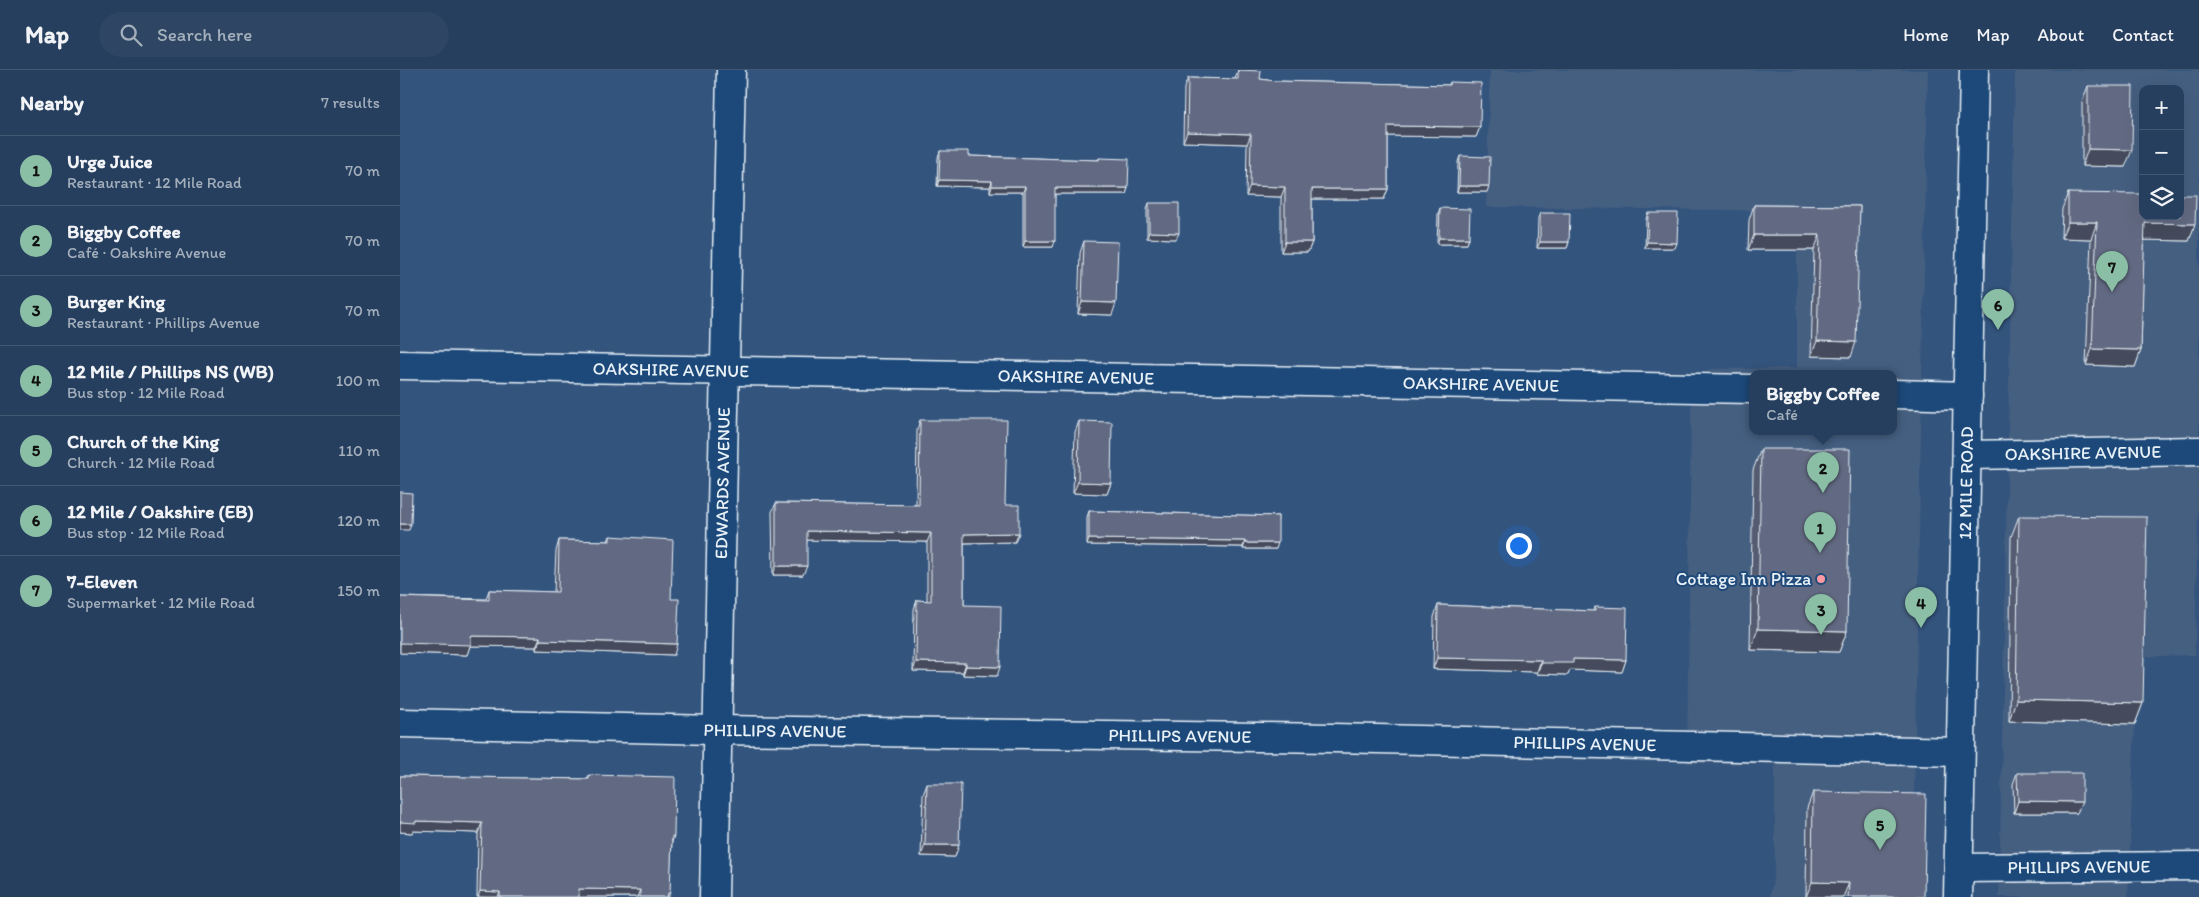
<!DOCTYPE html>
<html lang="en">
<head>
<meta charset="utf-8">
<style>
  :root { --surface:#263f5e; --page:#2e4664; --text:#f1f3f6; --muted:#a4afbc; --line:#425873; --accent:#8abfa5 }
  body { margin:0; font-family:Itim,sans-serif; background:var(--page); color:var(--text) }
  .controls { position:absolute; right:15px; top:15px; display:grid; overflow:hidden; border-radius:10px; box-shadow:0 5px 20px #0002 }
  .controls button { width:45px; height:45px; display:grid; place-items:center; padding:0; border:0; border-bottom:1px solid var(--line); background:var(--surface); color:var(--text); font:25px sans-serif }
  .you { position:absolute; left:1118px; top:475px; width:18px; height:18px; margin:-12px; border:4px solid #fff; border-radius:50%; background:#1a73e8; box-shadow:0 0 0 8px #1a73e833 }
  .badge { display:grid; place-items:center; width:32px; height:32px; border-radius:50%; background:var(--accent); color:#111; font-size:16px; font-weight:700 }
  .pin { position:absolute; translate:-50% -41px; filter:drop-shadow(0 1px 2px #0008) }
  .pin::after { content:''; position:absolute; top:26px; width:18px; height:15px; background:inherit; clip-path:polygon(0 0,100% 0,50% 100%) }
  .popup { position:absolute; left:1349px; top:300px; width:148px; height:65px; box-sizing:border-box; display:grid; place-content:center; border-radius:10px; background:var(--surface); filter:drop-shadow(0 1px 4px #0005); font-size:16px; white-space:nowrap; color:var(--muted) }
  .popup b { font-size:19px; color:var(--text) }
  .popup::after { content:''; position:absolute; left:50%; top:100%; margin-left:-10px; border:10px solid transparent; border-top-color:var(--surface) }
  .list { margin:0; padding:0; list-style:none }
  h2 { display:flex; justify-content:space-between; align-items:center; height:65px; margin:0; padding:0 20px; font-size:21px }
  h2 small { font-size:16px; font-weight:400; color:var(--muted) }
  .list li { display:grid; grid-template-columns:32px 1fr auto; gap:15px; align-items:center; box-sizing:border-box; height:70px; padding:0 20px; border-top:1px solid var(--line) }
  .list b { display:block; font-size:19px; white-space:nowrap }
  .list p { margin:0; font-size:16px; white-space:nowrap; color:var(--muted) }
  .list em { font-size:16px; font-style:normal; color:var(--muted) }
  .icon { flex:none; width:28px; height:28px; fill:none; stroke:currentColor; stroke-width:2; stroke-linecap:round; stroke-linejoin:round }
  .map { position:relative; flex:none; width:1799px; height:827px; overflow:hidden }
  header { display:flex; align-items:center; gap:30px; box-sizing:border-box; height:70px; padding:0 25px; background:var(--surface); border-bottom:1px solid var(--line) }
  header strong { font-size:24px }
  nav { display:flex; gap:28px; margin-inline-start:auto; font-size:18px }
  .search { width:350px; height:45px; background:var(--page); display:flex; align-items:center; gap:12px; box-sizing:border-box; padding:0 18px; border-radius:28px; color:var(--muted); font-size:19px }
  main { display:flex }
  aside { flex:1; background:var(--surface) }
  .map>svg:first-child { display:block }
  .built { fill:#445e81; fill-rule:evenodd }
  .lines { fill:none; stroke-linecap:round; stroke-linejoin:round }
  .street-casing { stroke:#e8f1f8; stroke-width:31 }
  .secondary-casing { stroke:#e8f1f8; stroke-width:31 }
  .street { stroke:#1f4a7a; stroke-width:28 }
  .secondary { stroke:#1f4a7a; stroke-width:28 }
  .wall { fill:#545c71; stroke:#e8f1f8 }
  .shaded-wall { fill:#454b5c; stroke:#e8f1f8 }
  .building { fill:#626b83; stroke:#e8f1f8 }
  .poi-dot { fill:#ff9aa2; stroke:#1f4a7a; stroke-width:2 }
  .labels { text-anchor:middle; stroke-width:4; stroke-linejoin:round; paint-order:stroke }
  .street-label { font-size:18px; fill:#e8f1f8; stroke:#1f4a7a }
  .poi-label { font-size:18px; fill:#e8f1f8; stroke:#1f4a7a; text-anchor:end }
</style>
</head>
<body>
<header>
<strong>Map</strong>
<div class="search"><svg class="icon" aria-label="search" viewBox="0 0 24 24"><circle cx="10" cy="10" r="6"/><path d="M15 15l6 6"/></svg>Search here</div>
<nav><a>Home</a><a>Map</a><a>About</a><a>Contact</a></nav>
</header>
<main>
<aside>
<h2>Nearby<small>7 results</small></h2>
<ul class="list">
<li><span class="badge">1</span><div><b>Urge Juice</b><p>Restaurant · 12 Mile Road</p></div><em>70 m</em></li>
<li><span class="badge">2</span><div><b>Biggby Coffee</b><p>Café · Oakshire Avenue</p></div><em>70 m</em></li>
<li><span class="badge">3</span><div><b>Burger King</b><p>Restaurant · Phillips Avenue</p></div><em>70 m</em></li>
<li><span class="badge">4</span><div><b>12 Mile / Phillips NS (WB)</b><p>Bus stop · 12 Mile Road</p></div><em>100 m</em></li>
<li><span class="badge">5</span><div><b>Church of the King</b><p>Church · 12 Mile Road</p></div><em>110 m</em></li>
<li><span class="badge">6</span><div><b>12 Mile / Oakshire (EB)</b><p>Bus stop · 12 Mile Road</p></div><em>120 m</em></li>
<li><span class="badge">7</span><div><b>7-Eleven</b><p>Supermarket · 12 Mile Road</p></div><em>150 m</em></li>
</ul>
</aside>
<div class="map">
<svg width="1799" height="827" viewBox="0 0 1799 827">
  <rect width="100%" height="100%" fill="#33547d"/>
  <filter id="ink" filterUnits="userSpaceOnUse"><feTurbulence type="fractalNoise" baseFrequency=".02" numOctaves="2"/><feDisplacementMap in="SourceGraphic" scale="10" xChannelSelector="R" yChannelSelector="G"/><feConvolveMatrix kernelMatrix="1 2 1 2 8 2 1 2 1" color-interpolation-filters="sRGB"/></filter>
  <g filter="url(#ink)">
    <g class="built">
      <path d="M1090 0H1528L1512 827H1370L1375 796V694L1287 693 1291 337 1309 299 1397 298V141L1086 137ZM1353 304H1493V362H1353Z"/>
      <path d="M1615 0H1799V399L1795 585 1733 587 1735 654 1728 827H1599ZM1743 19H1780V146H1743Z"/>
    </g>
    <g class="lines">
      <g class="street-casing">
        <g id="street">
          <path id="s1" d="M0 295 1353 319"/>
          <path d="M1493 324 1568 326"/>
          <path id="s2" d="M1567 385 1799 381"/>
          <path id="s3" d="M0 653 316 660 933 668 1560 682"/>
          <path id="s4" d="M1559 798 1799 796"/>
          <path id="s5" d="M314 827 331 0"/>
        </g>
      </g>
      <g class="secondary-casing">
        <g id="secondary">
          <path id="s6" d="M1558 827 1574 0"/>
        </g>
      </g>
      <use href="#street" class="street"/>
      <use href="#secondary" class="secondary"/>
    </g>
    <g class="wall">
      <path d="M838 0 860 9 875 11 1049 15 1050 12 1080 57 1076 67 988 66V119L984 129H912V172L908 182H881V127L846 126 847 74 783 72 784 18 788 8 835 9Z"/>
      <path d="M1688 16 1725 97 1682 96V32Z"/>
      <path d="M540 81 569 86 698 90 699 88 728 118 726 124H655L653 177H623V122H590V117L537 116 538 87Z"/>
      <path d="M1060 86 1087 122H1057L1058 92Z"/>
      <path d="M1668 123 1795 154 1789 171 1744 170 1741 280 1735 297 1686 295 1691 169 1661 168 1662 139Z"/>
      <path d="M749 133 776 169 747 168V139Z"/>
      <path d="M1354 135 1460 136 1451 287 1411 286 1414 180H1348L1349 150Z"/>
      <path d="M1040 138 1069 168 1067 174H1037L1038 144Z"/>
      <path d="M1140 143 1169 172 1167 178H1137L1138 148Z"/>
      <path d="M1248 143 1275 178H1245L1246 149Z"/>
      <path d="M684 171 712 245 678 244 680 183Z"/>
      <path d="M520 350 605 435 619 463 615 472 564 473V535L597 606 563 605V602L513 601 514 539 517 530 527 531V472L407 470 403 505H373L372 442 376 433 516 435 517 360Z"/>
      <path d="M679 351 711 413 707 424 673 423 675 362Z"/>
      <path d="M1361 379 1447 561 1439 582 1350 580 1353 400Z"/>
      <path d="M689 441 878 446 876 479H843V477L687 475V447Z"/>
      <path d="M1619 446 1743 633 1735 654 1609 651 1611 467Z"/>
      <path d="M210 466 271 529 274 585 136 580V577L70 576 67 585 0 583V527L86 529 89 520 154 522 156 481 159 470 208 471Z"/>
      <path d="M1038 535 1193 541 1195 537 1226 590 1222 602 1170 600 1168 605 1137 604V602L1033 599 1034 547Z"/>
      <path d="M1617 703 1677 743H1614L1613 714Z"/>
      <path d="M189 705 274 766 272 772 269 827H77L78 763 13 761 12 763 0 762V706L188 709Z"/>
      <path d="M527 714 555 787 521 786 523 725Z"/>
      <path d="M1413 722 1524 827H1406L1407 738Z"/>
    </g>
    <g class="shaded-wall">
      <path d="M988 56 1080 57 1076 67 984 66Z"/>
      <path d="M787 62 851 64 847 74 783 72Z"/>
      <path d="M1688 79 1732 80 1725 97 1682 96Z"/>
      <path d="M539 110 592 111 590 117 537 116Z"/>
      <path d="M592 116H625L623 122H590Z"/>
      <path d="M850 116 885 117 881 127 846 126Z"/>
      <path d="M1059 116H1089L1087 122H1057Z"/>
      <path d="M655 118H728L726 124H653Z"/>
      <path d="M912 119H988L984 129H908Z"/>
      <path d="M1668 152H1697L1691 169 1661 168Z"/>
      <path d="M1745 153 1795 154 1789 171 1739 170Z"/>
      <path d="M749 162 779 163 776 169 747 168Z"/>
      <path d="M1354 165H1420L1414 180H1348Z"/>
      <path d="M1039 168H1069L1067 174H1037Z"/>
      <path d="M625 171H655L653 177H623Z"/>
      <path d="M885 172H912L908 182H881Z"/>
      <path d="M1140 172H1169L1167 178H1137Z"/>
      <path d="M1247 172 1277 173 1275 178H1245Z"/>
      <path d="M682 232 716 233 712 245 678 244Z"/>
      <path d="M1417 271 1456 272 1451 287 1411 286Z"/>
      <path d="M1692 279 1741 280 1735 297 1686 295Z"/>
      <path d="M678 412 711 413 707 424 673 423Z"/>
      <path d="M0 454H11L9 460H0Z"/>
      <path d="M407 461 531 463 527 472 404 470Z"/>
      <path d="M619 463 615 472 560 473 564 464Z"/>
      <path d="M689 469 845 471 843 477 687 475Z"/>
      <path d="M845 473H878L876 479H843Z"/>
      <path d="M376 496H407L403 505H373Z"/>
      <path d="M1358 559 1447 561 1439 582 1350 580Z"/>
      <path d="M71 566 140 567 136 577 70 576 67 585 0 583V573Z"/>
      <path d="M140 570 277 574 274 585 136 580Z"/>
      <path d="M1037 588 1141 590 1137 602 1033 599Z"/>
      <path d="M1173 589 1226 590 1222 602 1170 600 1168 605 1137 604 1141 593Z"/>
      <path d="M516 592 566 593 563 602 513 601Z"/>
      <path d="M566 596 600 597 597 606 563 605Z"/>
      <path d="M1616 630 1743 633 1735 654 1609 651Z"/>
      <path d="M1618 731 1682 732 1677 743H1614Z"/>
      <path d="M16 751 82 753 78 763 13 761 12 763 0 762V752Z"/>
      <path d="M525 775H559L555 787 521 786Z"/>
      <path d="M1412 812 1449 813 1443 827H1406Z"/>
      <path d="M179 819 240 820 237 827H176Z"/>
      <path d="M80 821 100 822 98 827H78Z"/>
    </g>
    <g class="building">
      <path d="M838 0 861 1 860 9 875 11 1050 15V12L1081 13 1080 57 988 56V119H912V172H885V117L850 116 851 64 787 62 788 8 838 9Z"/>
      <path d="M1688 16H1733L1732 80 1688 79Z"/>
      <path d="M540 81H569V86L699 90V88L729 89 728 118H655V171H625V116H592V111L539 110Z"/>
      <path d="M1060 86 1090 87 1089 116H1059Z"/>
      <path d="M1668 123 1743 124V146H1780V125H1796L1795 154 1745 153 1741 280 1692 279 1697 152H1668Z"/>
      <path d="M749 133H779V163L749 162Z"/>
      <path d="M1354 135 1460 136 1456 272 1417 271 1420 165H1354Z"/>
      <path d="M1040 138 1070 139 1069 168H1039Z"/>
      <path d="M1140 143H1170L1169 172H1140Z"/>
      <path d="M1248 143H1278L1277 173 1247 172Z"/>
      <path d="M684 171 718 172 716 233 682 232Z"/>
      <path d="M520 350H607L605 435H619V463L564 464V535L601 536 600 597 566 596V593L516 592 517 530 531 531V463L407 461V496H376V433L519 435Z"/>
      <path d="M679 351 712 352 711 413 678 412Z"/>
      <path d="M1361 379H1450L1447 561 1358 559Z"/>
      <path d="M0 422 12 423 11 454H0Z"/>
      <path d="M689 441 878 446V473H845V471L689 469Z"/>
      <path d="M1619 446 1747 447 1743 633 1616 630Z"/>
      <path d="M210 466 273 470 271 529H279L277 574 140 570V567L71 566V575L0 573V527L89 530V520L158 522 159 470 210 471Z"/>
      <path d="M1038 535 1195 541V537L1227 538 1226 590 1173 589V593H1141V590L1037 588Z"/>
      <path d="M1617 703H1682V732L1618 731Z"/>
      <path d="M189 705 275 707 274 766H272L270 823H268L267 827H240V820L179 819V827H100V822L80 821 82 753 16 751V753L0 752V706L189 709Z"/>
      <path d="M527 714H561L559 775H525Z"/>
      <path d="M1413 722 1526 724 1524 827H1448L1449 813 1412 812Z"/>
    </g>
  </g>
  <circle class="poi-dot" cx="1421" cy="509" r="5"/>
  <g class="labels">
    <g class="street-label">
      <text dy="6" stroke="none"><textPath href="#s1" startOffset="271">OAKSHIRE AVENUE</textPath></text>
      <text dy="6" stroke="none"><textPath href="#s1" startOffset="676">OAKSHIRE AVENUE</textPath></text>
      <text dy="6" stroke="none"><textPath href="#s1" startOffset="1081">OAKSHIRE AVENUE</textPath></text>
      <text dy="6" stroke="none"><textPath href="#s2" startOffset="116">OAKSHIRE AVENUE</textPath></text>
      <text dy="6" stroke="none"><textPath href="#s5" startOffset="414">EDWARDS AVENUE</textPath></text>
      <text dy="6" stroke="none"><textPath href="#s6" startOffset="414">12 MILE ROAD</textPath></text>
      <text dy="6" stroke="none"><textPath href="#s3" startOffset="375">PHILLIPS AVENUE</textPath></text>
      <text dy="6" stroke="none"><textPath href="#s3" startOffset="780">PHILLIPS AVENUE</textPath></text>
      <text dy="6" stroke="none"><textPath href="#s3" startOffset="1185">PHILLIPS AVENUE</textPath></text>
      <text dy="6" stroke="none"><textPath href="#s4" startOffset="120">PHILLIPS AVENUE</textPath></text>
    </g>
    <g class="poi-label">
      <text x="1411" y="515">Cottage Inn Pizza</text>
    </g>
  </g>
</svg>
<div class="controls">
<button>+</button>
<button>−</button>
<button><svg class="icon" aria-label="layers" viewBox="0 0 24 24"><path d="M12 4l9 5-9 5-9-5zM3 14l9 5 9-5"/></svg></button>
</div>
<div class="you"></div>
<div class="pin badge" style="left:1420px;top:483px">1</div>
<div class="pin badge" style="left:1423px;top:423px">2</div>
<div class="popup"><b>Biggby Coffee</b>Café</div>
<div class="pin badge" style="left:1421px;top:565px">3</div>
<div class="pin badge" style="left:1521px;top:558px">4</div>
<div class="pin badge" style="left:1480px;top:780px">5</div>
<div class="pin badge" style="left:1598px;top:260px">6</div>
<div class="pin badge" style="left:1712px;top:222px">7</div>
</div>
</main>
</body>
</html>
